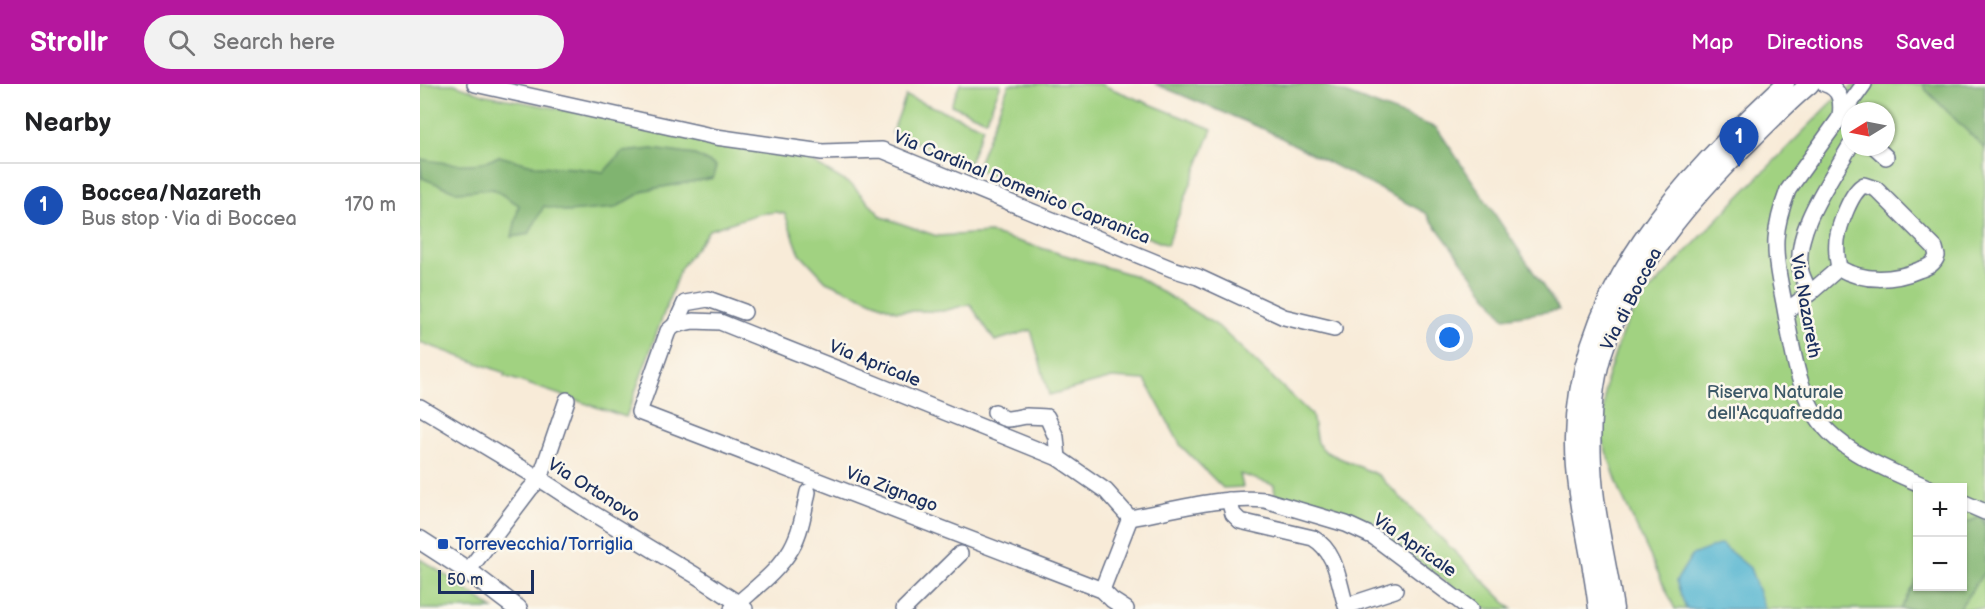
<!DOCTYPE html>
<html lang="en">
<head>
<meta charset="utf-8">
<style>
  :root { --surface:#fff; --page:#f2f2f2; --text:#202124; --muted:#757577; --line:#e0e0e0; --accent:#b5179e }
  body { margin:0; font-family:"Balsamiq Sans",sans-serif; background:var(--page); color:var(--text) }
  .controls { position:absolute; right:18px; bottom:18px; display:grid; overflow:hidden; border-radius:0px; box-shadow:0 2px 4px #0004 }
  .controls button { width:54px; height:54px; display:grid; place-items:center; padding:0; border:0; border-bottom:2px solid var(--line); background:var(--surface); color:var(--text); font:30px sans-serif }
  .compass { position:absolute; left:1421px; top:18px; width:54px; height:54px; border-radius:50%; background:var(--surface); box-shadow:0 2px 4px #0004; rotate:260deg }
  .scale { position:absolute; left:18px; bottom:15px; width:96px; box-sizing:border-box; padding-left:6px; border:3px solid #1b2f5e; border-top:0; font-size:16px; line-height:21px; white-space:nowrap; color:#1b2f5e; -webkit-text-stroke:4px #fbf7ec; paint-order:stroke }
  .you { position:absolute; left:1030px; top:254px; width:21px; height:21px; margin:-15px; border:4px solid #fff; border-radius:50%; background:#1a73e8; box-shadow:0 0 0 9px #1a73e833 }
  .badge { display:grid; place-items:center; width:39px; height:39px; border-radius:50%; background:var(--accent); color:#fff; font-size:20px; font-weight:700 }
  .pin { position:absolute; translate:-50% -50px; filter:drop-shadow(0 2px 3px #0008) }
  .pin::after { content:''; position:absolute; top:32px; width:21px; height:18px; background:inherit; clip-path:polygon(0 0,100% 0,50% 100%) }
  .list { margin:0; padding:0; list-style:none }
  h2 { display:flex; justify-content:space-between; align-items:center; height:78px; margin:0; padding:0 24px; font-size:26px }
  h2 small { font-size:20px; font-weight:400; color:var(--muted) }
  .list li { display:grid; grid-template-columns:39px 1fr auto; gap:18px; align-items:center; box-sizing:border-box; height:84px; padding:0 24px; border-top:2px solid var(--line) }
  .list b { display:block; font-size:22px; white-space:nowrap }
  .list p { margin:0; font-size:20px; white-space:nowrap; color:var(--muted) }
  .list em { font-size:20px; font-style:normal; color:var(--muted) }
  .icon { flex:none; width:33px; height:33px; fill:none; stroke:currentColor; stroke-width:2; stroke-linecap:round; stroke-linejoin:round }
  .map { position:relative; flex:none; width:1565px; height:525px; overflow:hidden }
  header { display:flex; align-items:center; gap:36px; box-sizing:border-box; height:84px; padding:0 30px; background:var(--accent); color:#fff }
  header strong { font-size:28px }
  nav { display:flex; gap:33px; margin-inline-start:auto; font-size:21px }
  .search { width:420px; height:54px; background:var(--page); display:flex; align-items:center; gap:15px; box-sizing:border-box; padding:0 21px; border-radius:33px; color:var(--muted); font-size:22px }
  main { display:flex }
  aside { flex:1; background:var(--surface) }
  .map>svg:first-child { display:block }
  .green { fill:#a1d281; stroke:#5e8070; stroke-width:1.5; fill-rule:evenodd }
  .forest { fill:#80b46f; stroke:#4e7266; stroke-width:1.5 }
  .water { fill:#51b4d0; stroke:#367297; stroke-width:1.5 }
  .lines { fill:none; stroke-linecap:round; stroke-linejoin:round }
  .minor-casing { stroke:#687189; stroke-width:18 }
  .major-casing { stroke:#687189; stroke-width:21 }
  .minor { stroke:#fff; stroke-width:15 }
  .major { stroke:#fff; stroke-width:18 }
  .transit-dot { fill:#1a4fb4; stroke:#fbf7ec; stroke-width:2 }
  .labels { text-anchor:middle; stroke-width:5; stroke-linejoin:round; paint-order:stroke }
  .street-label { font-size:18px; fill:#1b2f5e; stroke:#fbf7ec }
  .park-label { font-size:18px; fill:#3c5867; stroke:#fbf7ec }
  .transit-label { font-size:18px; fill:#164399; stroke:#fbf7ec; text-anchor:start }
</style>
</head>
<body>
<header>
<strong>Strollr</strong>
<div class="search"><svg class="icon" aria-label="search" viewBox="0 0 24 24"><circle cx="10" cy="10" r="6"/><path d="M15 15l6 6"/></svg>Search here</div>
<nav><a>Map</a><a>Directions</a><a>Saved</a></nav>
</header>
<main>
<aside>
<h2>Nearby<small></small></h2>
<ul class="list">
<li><span class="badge" style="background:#1a4fb4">1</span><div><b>Boccea/Nazareth</b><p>Bus stop · Via di Boccea</p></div><em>170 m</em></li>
</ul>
</aside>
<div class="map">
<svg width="1565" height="525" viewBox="0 0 1565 525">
  <rect width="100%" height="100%" fill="#fbf7ec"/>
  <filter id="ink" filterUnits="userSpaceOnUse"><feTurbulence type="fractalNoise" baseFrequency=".0167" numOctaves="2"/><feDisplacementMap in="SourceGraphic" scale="12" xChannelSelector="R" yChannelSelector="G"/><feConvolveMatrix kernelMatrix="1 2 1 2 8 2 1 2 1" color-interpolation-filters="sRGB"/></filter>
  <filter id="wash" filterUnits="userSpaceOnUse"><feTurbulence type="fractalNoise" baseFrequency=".008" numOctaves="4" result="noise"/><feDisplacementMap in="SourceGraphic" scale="24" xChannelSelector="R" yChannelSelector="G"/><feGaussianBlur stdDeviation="1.35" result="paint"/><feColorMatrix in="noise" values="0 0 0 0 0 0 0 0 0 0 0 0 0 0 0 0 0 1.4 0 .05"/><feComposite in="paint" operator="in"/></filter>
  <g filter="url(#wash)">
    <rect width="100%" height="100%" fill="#f8ebd8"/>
    <g class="green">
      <path d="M0 0H34L66 11 379 70 433 102 462 133 517 152 570 149 716 192 798 242 892 331 897 359 906 368 958 391 1092 525H1063L969 456 942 439 855 411 854 401 820 390 823 403 803 404 761 362 725 296 692 294 629 311 611 246 575 257 550 220 523 227H476L406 197 379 168 365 130 356 128 338 130 289 146 260 185 206 333 84 292 85 289 0 258Z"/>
      <path d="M540 0H581L566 36 531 21Z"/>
      <path d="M589 0H680L792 45 747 161 556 85Z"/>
      <path d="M1436 0H1565V525H1255L1202 412 1182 356 1186 297 1202 249 1219 218 1311 121 1414 16ZM1430 27H1466V63H1430ZM1498 404H1542V502H1498Z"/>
      <path d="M486 12 563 43 549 79 472 49Z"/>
      <path d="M0 475 30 494 73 525H0Z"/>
    </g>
    <g class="forest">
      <path d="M735 0H901L1017 44 1139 226 1084 234 1006 129 846 46Z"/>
      <path d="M1503 0H1565V65L1505 5Z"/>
      <path d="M232 65 275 71 296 82 293 94 226 106 195 124 148 128 124 122 109 150 92 153 99 121 73 105 37 108 2 94 0 75C27 79 54 86 79 72L116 82 155 84 184 88 202 68Z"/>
      <path d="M1560 433 1565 439V487L1539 525H1480L1497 495 1498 502H1542L1543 440Z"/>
    </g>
    <path class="water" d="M1301 460 1330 484 1345 525H1266L1256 497 1272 471Z"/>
  </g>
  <g filter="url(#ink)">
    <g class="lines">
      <g class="minor-casing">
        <g id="minor">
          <path d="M55 0 296 53 402 68 462 66 752 185 778 193 864 233 914 245"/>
          <path d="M1405 0C1421 5 1422 18 1420 33"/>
          <path d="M1444 0 1368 106C1362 122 1357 138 1356 155 1355 177 1360 198 1364 219 1372 262 1377 315 1409 348 1435 374 1476 389 1509 404"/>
          <path d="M1455 63 1466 73"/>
          <path d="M1444 101 1456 105 1515 164 1517 172C1514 181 1507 183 1499 186 1474 197 1443 198 1419 184 1417 175 1416 166 1417 156 1419 142 1431 107 1444 101Z"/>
          <path d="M1390 209 1419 184"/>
          <path d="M1366 227 1390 209C1387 202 1383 195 1381 188 1372 147 1411 96 1430 62"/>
          <path d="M255 241 265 219 288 215 324 228"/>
          <path d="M0 323 120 395 169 427 275 491 318 519 325 525"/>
          <path d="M575 328C585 340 594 333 607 332 614 332 621 333 627 333L636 353 638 374"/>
          <path d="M809 416 813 430 820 437 893 454C917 468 918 497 926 522L975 506"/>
          <path d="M1542 418 1565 428"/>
          <path d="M710 434C754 426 800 412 845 416L926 440 954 453 1050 525"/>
          <path d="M48 487 110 405 120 395 147 316"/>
          <path d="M682 506 710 434"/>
          <path d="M312 525C332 506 357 489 371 465 381 448 384 427 388 408"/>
          <path d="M484 525 540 470"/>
          <path d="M706 525 692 516 682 506 219 328 248 247 255 241 273 237 300 238 453 299 638 374 686 407 710 434"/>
        </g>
      </g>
      <g class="major-casing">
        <g id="major">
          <path d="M0 456 48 487 98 525"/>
          <path d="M1178 525C1172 468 1154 411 1155 354 1157 205 1262 95 1365 0"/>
          <path d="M1194 525C1187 477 1174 429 1172 381 1170 341 1172 296 1186 259 1216 179 1270 115 1331 56 1350 37 1369 17 1390 0"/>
        </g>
      </g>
      <use href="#minor" class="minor"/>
      <use href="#major" class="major"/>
    </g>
  </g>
  <rect class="transit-dot" x="17" y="454" width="12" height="12" rx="3"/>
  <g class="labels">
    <g class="street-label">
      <text transform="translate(602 103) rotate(22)" y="6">Via Cardinal Domenico Capranica</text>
      <text transform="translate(1211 215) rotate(-63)" y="6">Via di Boccea</text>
      <text transform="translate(1386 222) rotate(80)" y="6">Via Nazareth</text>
      <text transform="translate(455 279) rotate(22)" y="6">Via Apricale</text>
      <text transform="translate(472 405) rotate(21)" y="6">Via Zignago</text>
      <text transform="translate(174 406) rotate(32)" y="6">Via Ortonovo</text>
      <text transform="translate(995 461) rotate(35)" y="6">Via Apricale</text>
    </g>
    <g class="park-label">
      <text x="1355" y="314">Riserva Naturale<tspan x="1355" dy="21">dell'Acquafredda</tspan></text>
    </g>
    <g class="transit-label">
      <text x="35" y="466">Torrevecchia/Torriglia</text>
    </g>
  </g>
</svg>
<div class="controls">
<button>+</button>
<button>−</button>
</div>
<svg class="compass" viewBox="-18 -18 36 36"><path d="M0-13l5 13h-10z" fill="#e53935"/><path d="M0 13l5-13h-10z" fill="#757577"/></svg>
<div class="scale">50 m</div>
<div class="you"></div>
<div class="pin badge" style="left:1319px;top:83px;background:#1a4fb4">1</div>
</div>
</main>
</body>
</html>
